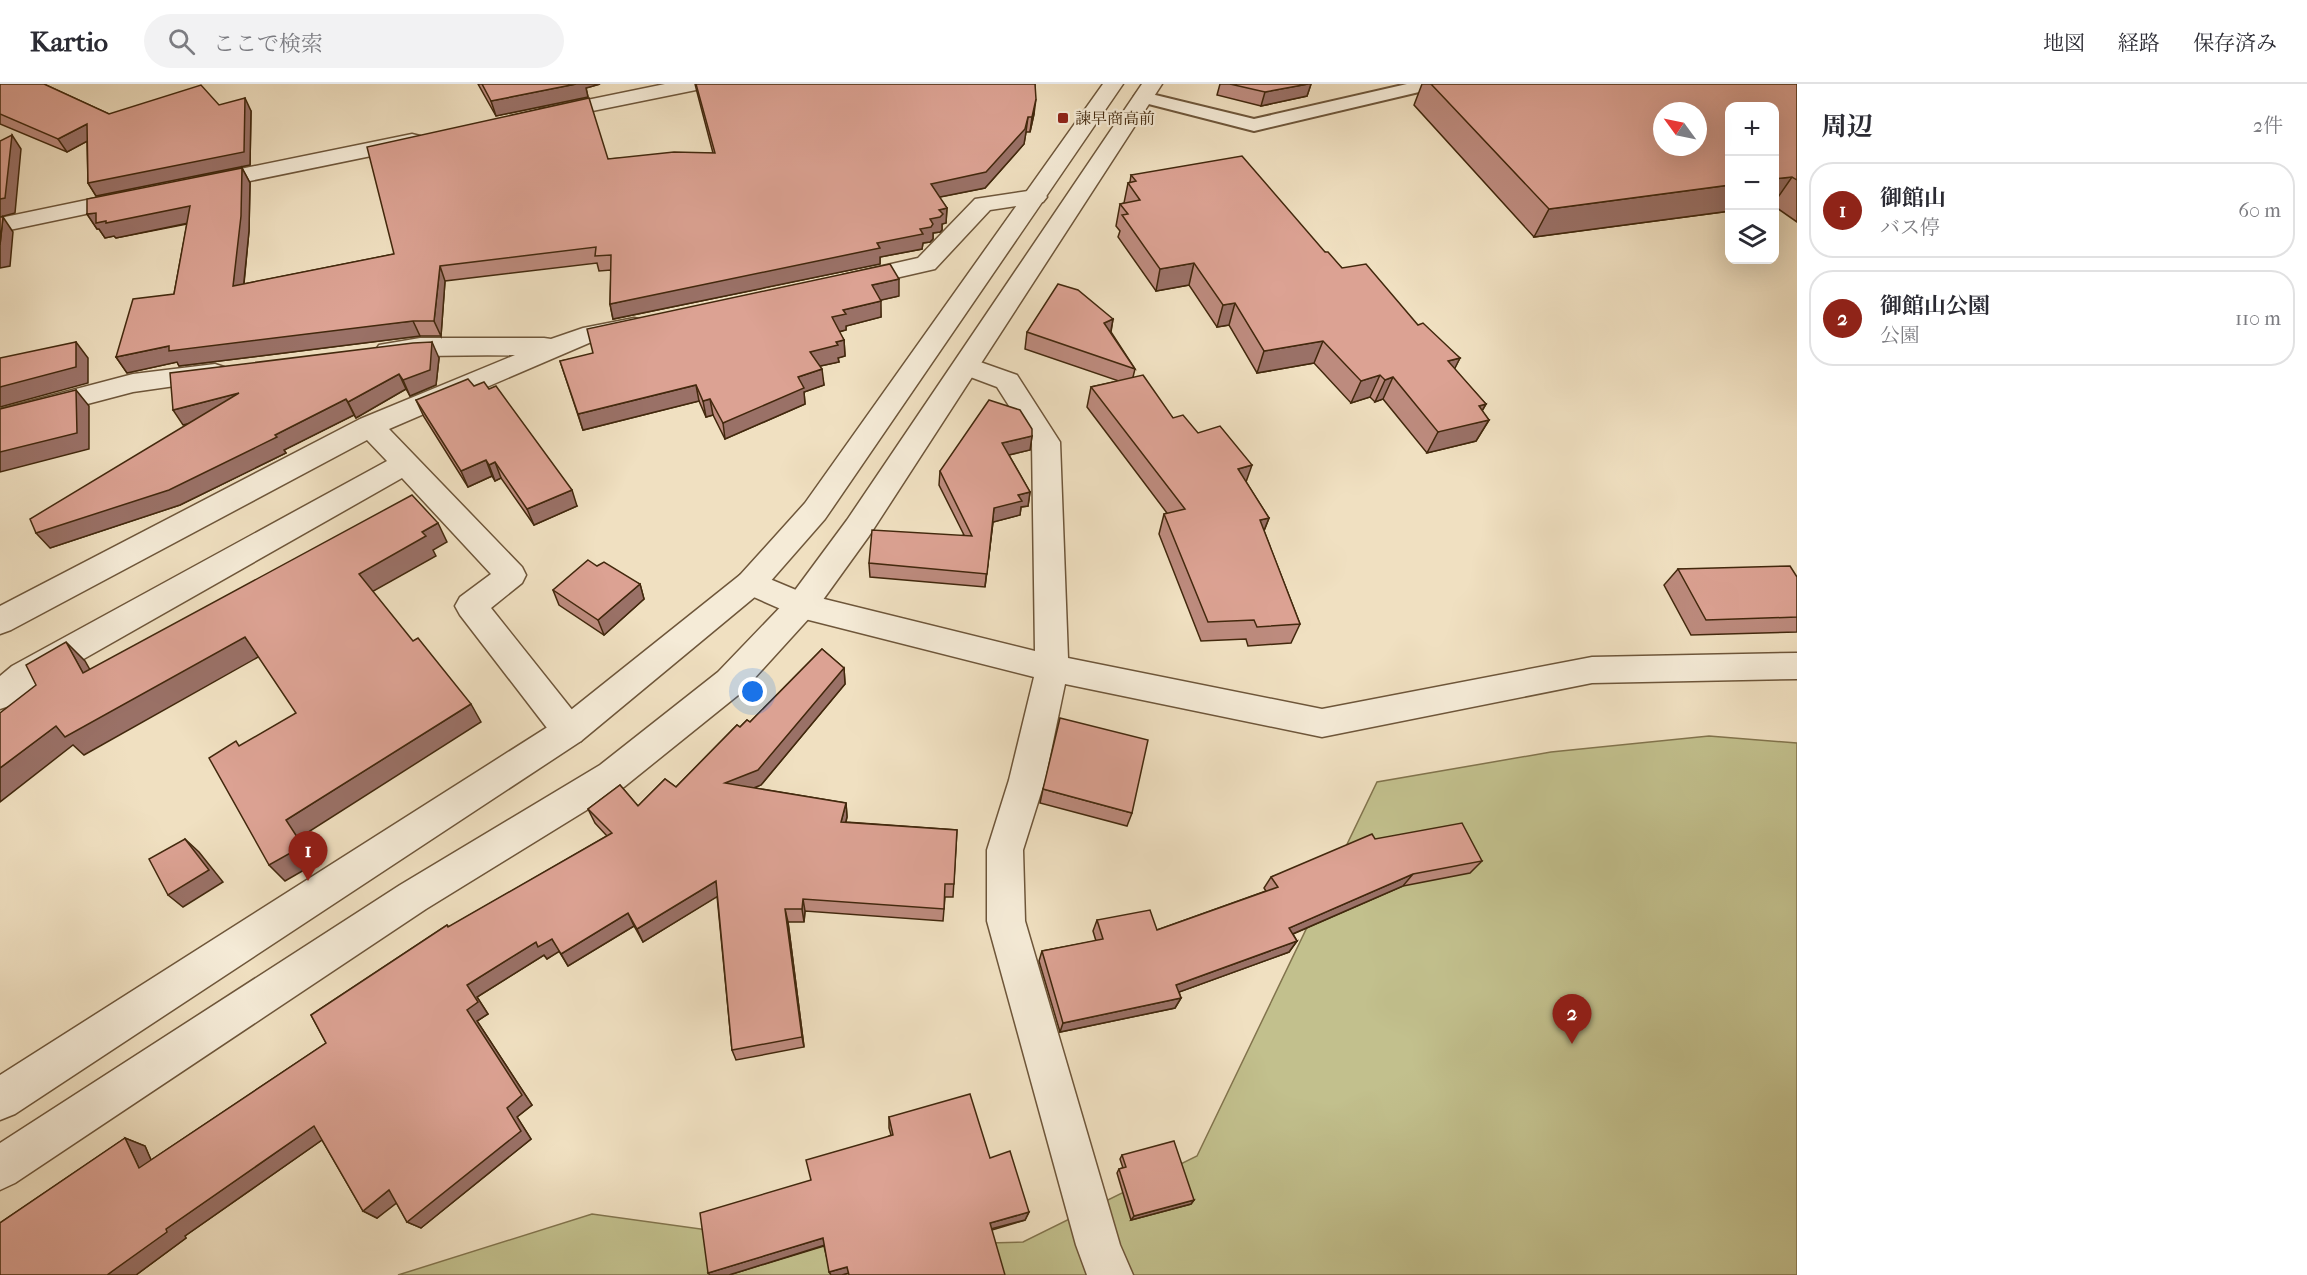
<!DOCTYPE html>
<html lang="ja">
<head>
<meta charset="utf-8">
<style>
  :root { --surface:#fff; --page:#f2f2f3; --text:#2b2b33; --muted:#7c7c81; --line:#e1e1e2; --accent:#8f2418 }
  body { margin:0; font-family:"IM FELL French Canon","Noto Serif JP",serif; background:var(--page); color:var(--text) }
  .controls { position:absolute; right:18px; top:18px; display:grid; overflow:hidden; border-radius:12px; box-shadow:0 6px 24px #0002 }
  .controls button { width:54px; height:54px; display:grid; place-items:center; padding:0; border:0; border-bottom:2px solid var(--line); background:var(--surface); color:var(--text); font:30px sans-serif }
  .compass { position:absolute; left:1653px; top:18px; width:54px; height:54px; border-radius:50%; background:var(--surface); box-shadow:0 6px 24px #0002; rotate:303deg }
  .you { position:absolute; left:753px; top:608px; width:21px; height:21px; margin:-15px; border:4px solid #fff; border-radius:50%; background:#1a73e8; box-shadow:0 0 0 9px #1a73e833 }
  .badge { display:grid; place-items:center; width:39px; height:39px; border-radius:50%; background:var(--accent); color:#fff; font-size:20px; font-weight:700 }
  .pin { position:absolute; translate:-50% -50px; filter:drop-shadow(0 2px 3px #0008) }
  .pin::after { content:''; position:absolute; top:32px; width:21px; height:18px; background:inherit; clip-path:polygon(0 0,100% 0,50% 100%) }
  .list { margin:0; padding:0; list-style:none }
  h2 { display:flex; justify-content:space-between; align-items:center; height:78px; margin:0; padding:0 24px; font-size:26px }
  h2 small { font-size:20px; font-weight:400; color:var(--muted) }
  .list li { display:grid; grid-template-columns:39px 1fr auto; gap:18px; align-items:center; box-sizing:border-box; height:96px; margin:0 12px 12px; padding:0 12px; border:2px solid var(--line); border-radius:24px }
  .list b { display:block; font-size:22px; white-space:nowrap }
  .list p { margin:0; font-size:20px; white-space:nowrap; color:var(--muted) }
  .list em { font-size:20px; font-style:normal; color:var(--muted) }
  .icon { flex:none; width:33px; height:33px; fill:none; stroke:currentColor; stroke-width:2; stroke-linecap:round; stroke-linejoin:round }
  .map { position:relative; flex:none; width:1797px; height:1191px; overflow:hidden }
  header { display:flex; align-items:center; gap:36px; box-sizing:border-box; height:84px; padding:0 30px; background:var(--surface); border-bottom:2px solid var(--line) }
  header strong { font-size:28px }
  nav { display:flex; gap:33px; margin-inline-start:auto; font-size:21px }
  .search { width:420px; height:54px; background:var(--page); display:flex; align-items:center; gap:15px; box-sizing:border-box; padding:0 21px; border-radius:33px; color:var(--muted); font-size:22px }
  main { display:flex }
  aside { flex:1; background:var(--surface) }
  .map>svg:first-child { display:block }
  .green { fill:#c2c08d; stroke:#82744d; stroke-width:1.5 }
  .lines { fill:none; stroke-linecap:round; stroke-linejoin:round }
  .service-casing { stroke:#6e563a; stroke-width:4 }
  .minor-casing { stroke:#6e563a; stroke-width:3 }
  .tertiary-casing { stroke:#6e563a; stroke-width:3 }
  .service { fill:#f5ebd7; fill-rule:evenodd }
  .minor { fill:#f5ebd7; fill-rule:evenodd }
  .tertiary { fill:#f5ebd7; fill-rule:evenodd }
  .wall { fill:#bd8b7e; stroke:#42280d; stroke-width:1.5 }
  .shaded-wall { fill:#9a7167; stroke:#42280d; stroke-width:1.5 }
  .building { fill:#dca293; stroke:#42280d; stroke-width:1.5; fill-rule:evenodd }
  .poi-dot { fill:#8f2418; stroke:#f5ebd7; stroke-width:2 }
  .labels { text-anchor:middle; stroke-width:4.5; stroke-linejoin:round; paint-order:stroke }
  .far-poi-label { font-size:16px; fill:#42280d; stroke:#f5ebd7; text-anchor:start }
</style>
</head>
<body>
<header>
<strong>Kartio</strong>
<div class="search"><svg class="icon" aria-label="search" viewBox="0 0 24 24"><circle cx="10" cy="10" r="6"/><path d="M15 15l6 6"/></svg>ここで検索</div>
<nav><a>地図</a><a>経路</a><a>保存済み</a></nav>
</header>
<main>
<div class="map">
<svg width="1797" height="1191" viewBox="0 0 1797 1191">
  <rect width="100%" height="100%" fill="#f0e0c1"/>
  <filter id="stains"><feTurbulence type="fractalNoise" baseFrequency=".00333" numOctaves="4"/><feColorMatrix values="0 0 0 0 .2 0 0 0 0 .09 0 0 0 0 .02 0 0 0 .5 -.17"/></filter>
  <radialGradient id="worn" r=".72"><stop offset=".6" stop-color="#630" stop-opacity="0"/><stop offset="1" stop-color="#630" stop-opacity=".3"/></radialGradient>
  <path class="green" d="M1709 652 1797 659V1191H398L592 1130 831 1163 1023 1158 1197 1072 1377 698 1551 668Z"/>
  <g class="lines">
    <g class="service-casing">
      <path id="service" d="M1407 0H1439L1436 4 1254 47 1137 17 1134 13 1137 9 1143 8 1254 35Z"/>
    </g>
    <g class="minor-casing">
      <g id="minor">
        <path d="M665 0H706L703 4 696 6 548 36 540 35 537 30 540 25 548 24Z"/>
        <path d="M412 50 420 52 423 57 420 62 201 107 193 105 190 100 193 95 201 93Z"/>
        <path d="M1035 106 1043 108 1047 113 1043 118 990 126 935 185 852 204 843 201 840 196 843 191 918 174 975 115Z"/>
        <path d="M130 107 138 109 142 114 138 119 0 148V134Z"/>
        <path d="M634 234 643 236 647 242 643 248 589 259 389 345 522 483 526 491 522 499 491 524 581 637 586 647 581 657 569 661 557 657 460 531 455 522 460 513 491 490 402 394 36 602 12 621 0 625V592L12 582 387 377 367 356 11 546 0 550V522L360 335 515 271 420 272 388 276 379 273 375 267 379 261 420 254H544L551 255 583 244Z"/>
        <path d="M966 273 1017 291 1060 358 1068 574 1322 625 1592 573 1797 569V595L1592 599 1322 653 1065 600 1045 696 1023 766 1025 837 1120 1161 1133 1191H1087L1076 1161 987 837V766L1009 696 1034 593 801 534 740 507 735 499 740 491 751 487 808 511 1035 567 1032 358 997 303 957 288 953 282 957 276Z"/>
        <path d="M215 280 224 283 228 289 224 295 133 308 0 343V325L133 290Z"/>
      </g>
    </g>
    <g class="tertiary-casing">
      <g id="tertiary">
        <path d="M1103 0H1123L825 435 762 507 581 657 15 1030 0 1036V991L557 637 740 491 805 419Z"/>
        <path d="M1142 0H1162L869 452 812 531 742 608 624 703 426 825 15 1099 0 1106V1059L400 801 600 681 718 588 790 513 847 436Z"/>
      </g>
    </g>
    <use href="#service" class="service"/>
    <use href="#minor" class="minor"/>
    <use href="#tertiary" class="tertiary"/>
  </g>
  <g class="wall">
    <path d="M0 0 46 1 109 30 219 21 251 27 250 81 96 112 88 99 87 57 67 68 0 40Z"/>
    <path d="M478 0H600L586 4 588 13 496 32Z"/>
    <path d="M695 0H1035L1034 30 1030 48H1026L1024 60 985 104 939 113 947 124 946 139 942 140V146L940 148 933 149V155L930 158 923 159 922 165 880 173V180L613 235 610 220 611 186 599 187 597 179 445 197 441 252H420L179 282 177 278 127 289 116 273 174 210 187 140 116 154 114 152 105 154 99 145H97L87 130 242 84 250 99 249 147 244 200 394 170 608 75 713 69 697 8Z"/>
    <path d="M1220 0H1311L1307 12 1261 22 1217 11Z"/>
    <path d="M1422 0H1797V138L1774 122V22H1730V127L1534 153 1414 21Z"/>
    <path d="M1131 91 1325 168 1342 184 1460 274 1454 285 1486 320 1482 327 1489 336 1476 357 1427 369 1383 315 1375 318 1370 313 1351 319 1314 279 1257 289 1229 241 1217 243 1189 201 1156 207 1118 153 1120 147 1116 142 1120 120 1124 119 1128 99 1130 98Z"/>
    <path d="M899 212 880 216 881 233 846 242V246L839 248 844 256 845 272 838 274 839 278 820 282 824 301 804 308 805 320 725 355 713 331 706 333 699 317 583 346 560 277Z"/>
    <path d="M1113 235 1111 248 1135 285 1133 293 1173 334 1198 349 1246 398 1269 434 1264 447 1300 540 1291 559 1248 562 1246 555 1201 557 1159 450 1164 430 1167 429 1087 323 1091 303 1119 297 1025 265 1027 248Z"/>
    <path d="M439 274 436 301 410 312 406 305 356 334 354 331 284 366 286 369 180 421 50 464 188 340 183 341Z"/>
    <path d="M474 302 577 422 534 441 501 394 495 397 492 392 468 403 424 333 416 316Z"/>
    <path d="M1032 352 1030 366 1009 371 1030 408 1028 422 1021 423 1020 431 993 438 985 503 870 493 869 479 964 451 939 401 940 387Z"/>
    <path d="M597 482 640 500 644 515 604 551 559 521 553 506Z"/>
    <path d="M1678 485 1797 493V548L1691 551 1664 501Z"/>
    <path d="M822 565 844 584 845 600 761 701 754 704 846 719 847 733 846 738 957 746 953 813H945L943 837 805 827 804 838H788L804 963 736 976 732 966 717 812 643 858 634 842 568 882 559 867 547 875 544 871 477 913 488 930 477 937 532 1021 517 1033 531 1055 421 1144 407 1138 396 1118 377 1134 363 1127 322 1056 185 1152 186 1154 136 1191H0V1139L125 1054 145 1062 151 1076 326 959 311 931 447 841 449 843 607 752 595 739 588 725 620 701 638 722 665 695 676 703 737 641 740 643 747 636 750 638Z"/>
    <path d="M1043 705 1132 729 1127 742 1040 719Z"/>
    <path d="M1375 755 1482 777 1470 789 1403 802 1293 850 1297 857 1289 868 1179 908 1181 914 1175 924 1060 948 1039 877 1042 867 1096 857 1093 847 1097 836 1157 846 1266 807 1264 804 1271 793Z"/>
    <path d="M889 1033 990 1074 1029 1128 1025 1136 842 1191H831L824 1162 729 1191 811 1096 891 1051 889 1044Z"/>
    <path d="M1122 1071 1194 1116 1191 1120 1131 1136 1117 1089 1119 1085 1123 1084 1120 1075Z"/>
  </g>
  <g class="shaded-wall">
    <path d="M576 0H600L586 4 588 13 496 32 491 17Z"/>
    <path d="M1308 0H1311L1307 12 1261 22 1265 8Z"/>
    <path d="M245 14 251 27 250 81 96 112 88 99Z"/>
    <path d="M1036 15 1034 30 1030 48 1032 33Z"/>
    <path d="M1028 33 1026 48 1024 60 985 104 930 115 931 100Z"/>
    <path d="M87 40 95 53 67 68 58 55Z"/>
    <path d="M12 51 21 65 15 129 0 133V115Z"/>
    <path d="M242 84 250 99 249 147 242 217 233 202Z"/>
    <path d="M1792 93 1774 119V95Z"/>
    <path d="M1730 101V127L1534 153 1549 125Z"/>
    <path d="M190 122 198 137 116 154 114 152 105 154 99 145H97L87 130 96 129Z"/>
    <path d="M947 124 946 139 942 140V146L940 148 933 149V155L930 158 923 159 922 165 880 173V180L613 235 610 220 877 159 920 145 939 126Z"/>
    <path d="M3 133 13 148 10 182 0 184V161Z"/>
    <path d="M1194 179 1189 201 1156 207 1160 185Z"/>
    <path d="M440 182 445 197 441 252 434 237Z"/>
    <path d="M899 195V212L873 218 872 201Z"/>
    <path d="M881 217V233L846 242V246L833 249 832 233 843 226Z"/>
    <path d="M1235 219 1229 241 1217 243 1223 221Z"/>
    <path d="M1113 235 1110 252 1104 239Z"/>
    <path d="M413 237 420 252 179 282 177 278 127 289 116 273 169 262Z"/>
    <path d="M844 256 845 272 838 274 839 278 811 284 810 268 836 258Z"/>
    <path d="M1323 257 1314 279 1257 289 1264 267Z"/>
    <path d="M76 258 88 274V299L0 323V303Z"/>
    <path d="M432 258 439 274 436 301 410 312 403 296Z"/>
    <path d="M1460 274 1449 296 1448 277Z"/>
    <path d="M822 285 824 301 804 308 805 320 725 355 723 339 798 293Z"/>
    <path d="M399 290 406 305 356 334 348 318Z"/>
    <path d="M1380 291 1370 313 1351 319 1361 297Z"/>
    <path d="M1393 293 1383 315 1375 318 1385 296Z"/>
    <path d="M696 301 699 317 583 346 578 330Z"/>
    <path d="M76 306 89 322V365L0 388V368Z"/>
    <path d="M239 309 249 324 183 341 173 326Z"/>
    <path d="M346 315 354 331 284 366 286 369 180 421 50 464 36 449 275 351Z"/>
    <path d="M710 315 713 331 706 333 703 317Z"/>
    <path d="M1486 320 1475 339 1489 336 1476 357 1427 369 1438 348 1479 322Z"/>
    <path d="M1032 352 1030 366 1000 373 1002 359Z"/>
    <path d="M486 376 492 392 468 403 461 387Z"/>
    <path d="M495 378 501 394 495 397 489 381Z"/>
    <path d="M1252 381 1245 401 1238 385Z"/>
    <path d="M572 406 577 422 534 441 527 425Z"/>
    <path d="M1030 408 1028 422 1021 423 1020 431 993 438 985 503 994 424 1018 411Z"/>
    <path d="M1269 434 1261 454 1260 436Z"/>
    <path d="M438 439 447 458 433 466 436 472 370 509 359 490 422 448Z"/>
    <path d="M640 500 644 515 604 551 598 536Z"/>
    <path d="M245 553 260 572 84 671 73 661 0 718V684L56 642Z"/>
    <path d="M66 558 85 577 102 607 83 589Z"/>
    <path d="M844 584 845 600 761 701 729 714 725 699Z"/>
    <path d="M471 620 481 638 302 752 318 778 285 797 269 781 286 736Z"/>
    <path d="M846 719 847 733 842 752 841 738Z"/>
    <path d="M185 755 199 768 223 798 183 823 168 811Z"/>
    <path d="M1413 790 1403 802 1281 855 1289 844Z"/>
    <path d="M716 797 720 811 643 858 637 845Z"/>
    <path d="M803 815 805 827 804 838 802 825Z"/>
    <path d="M785 825 788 838 804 963 802 953Z"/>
    <path d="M628 829 634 842 568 882 561 870Z"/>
    <path d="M552 855 560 867 547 875 544 871 477 913 488 930 477 937 532 1021 517 1033 531 1055 421 1144 407 1138 507 1024 467 926V901L536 858Z"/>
    <path d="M1297 857 1289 868 1171 911 1176 901Z"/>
    <path d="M1181 914 1175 924 1060 948 1063 939Z"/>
    <path d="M314 1042 329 1051 185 1152 186 1154 136 1191H107L166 1145Z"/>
    <path d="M125 1054 145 1062 158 1092 139 1084Z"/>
    <path d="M389 1106 403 1114 377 1134 363 1127Z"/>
    <path d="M1194 1116 1191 1120 1131 1136 1134 1132Z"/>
    <path d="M1029 1128 1025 1136 987 1146 990 1139Z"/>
    <path d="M823 1154 825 1161 729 1191H710L708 1189Z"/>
    <path d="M847 1183 849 1189 842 1191H831L829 1188Z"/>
  </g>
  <g class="building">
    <path d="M0 0H44L109 30 201 1 219 21 245 14 244 68 88 99 87 40 58 55 0 30Z"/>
    <path d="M482 0H576L491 17Z"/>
    <path d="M696 0H1035L1036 15 1032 33H1028L1025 45 986 88 931 100 947 124 939 126 943 130 940 133 930 135 933 140 931 143 920 145 923 150 877 159 880 164 610 220 611 171 595 172 596 163 440 182 434 237H413L169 267V262L116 273 133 215 174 210 190 122 106 139V137L96 139V129L87 130V115L242 84 241 132 233 202 394 170 367 63 589 14 608 75 674 68 715 69Z"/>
    <path d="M1230 0H1308L1265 8Z"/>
    <path d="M1431 0H1797V96L1792 93 1774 95V22H1730V101L1549 125ZM1662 27H1698V63H1662Z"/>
    <path d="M12 51 5 114 0 115V57Z"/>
    <path d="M1242 72 1325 168H1328L1342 184 1366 180 1418 241 1423 239 1460 274 1448 277 1486 320 1479 322 1489 336 1438 348 1393 293 1385 296 1380 291 1361 297 1323 257 1264 267 1235 219 1223 221 1194 179 1160 185 1122 131 1128 130 1120 120 1140 116 1128 99 1136 97 1131 91Z"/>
    <path d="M0 133H3L0 161Z"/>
    <path d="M890 180 899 195 872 201 881 217 843 226 846 230 832 233 844 256 836 258 838 261 810 268 822 285 798 293 804 304 723 339 710 315 703 317 696 301 578 330 560 277 593 269 587 245Z"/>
    <path d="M1058 200 1078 206 1113 235 1104 239 1135 285 1027 248Z"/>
    <path d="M76 258V283L0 303V274Z"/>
    <path d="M432 258 430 286 403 296 399 290 348 318 346 315 275 351 277 353 169 406 36 449 30 435 239 309 173 326 170 289 413 259Z"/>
    <path d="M1143 291 1173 334 1183 331 1198 349 1220 342 1252 381 1238 385 1269 434 1260 436 1300 540 1257 543 1254 536 1208 538 1164 430 1185 425 1091 303Z"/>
    <path d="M468 295 474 302 484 298 489 305 496 302 572 406 527 425 495 378 489 381 486 376 461 387 416 316Z"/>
    <path d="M76 306 77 349 0 368V325Z"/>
    <path d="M989 316 1020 326 1032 345V352L1002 359 1030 408 1018 411 1022 417 994 424 987 490 869 479 872 446 972 452 940 387Z"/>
    <path d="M412 411 438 439 422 448 426 452 359 490 413 557 418 554 471 620 286 736 303 762 269 781 209 674 236 657 239 662 296 629 245 553 65 653 56 642 0 684V629L36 601 26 581 66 558 83 589Z"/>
    <path d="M588 476 597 482 604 478 640 500 598 536 553 506Z"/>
    <path d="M1790 482 1797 493V533L1706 536 1678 485Z"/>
    <path d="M822 565 844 584 758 686 725 699 846 719 841 738 957 746 954 800H945L944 825 803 815 802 825H785L802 953 732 966 716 797 637 845 628 829 561 870 552 855 538 863 536 858 467 901 478 918 467 926 522 1011 507 1024 521 1047 407 1138 389 1106 363 1127 314 1042 166 1145 167 1148 107 1191H0V1139L125 1054 139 1084 326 959 311 931 447 841 448 843 612 749 588 725 620 701 638 722 665 695 676 703 737 641 740 643 747 636 750 638Z"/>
    <path d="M1060 634 1148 656 1132 729 1043 705Z"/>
    <path d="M1462 739 1482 777 1413 790 1289 844 1297 857 1176 901 1181 914 1063 939 1042 867 1103 855 1097 836 1150 826 1157 846 1278 803 1271 793 1372 750 1375 755Z"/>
    <path d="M185 755 209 786 168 811 149 775Z"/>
    <path d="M970 1010 990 1074 1010 1067 1029 1128 990 1139 1005 1191H849L847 1183 829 1188 823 1154 708 1189 700 1129 811 1096 806 1076 893 1051 889 1033Z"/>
    <path d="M1174 1057 1194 1116 1134 1132 1119 1085 1126 1083 1122 1071Z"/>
  </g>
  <rect class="poi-dot" x="1057" y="28" width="12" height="12" rx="3"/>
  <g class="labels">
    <g class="far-poi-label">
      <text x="1075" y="40">諫早商高前</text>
    </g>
  </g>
  <rect width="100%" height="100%" filter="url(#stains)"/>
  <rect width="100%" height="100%" fill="url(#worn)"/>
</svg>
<div class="controls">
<button>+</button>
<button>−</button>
<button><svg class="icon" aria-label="layers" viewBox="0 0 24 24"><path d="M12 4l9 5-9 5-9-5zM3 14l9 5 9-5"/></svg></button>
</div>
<svg class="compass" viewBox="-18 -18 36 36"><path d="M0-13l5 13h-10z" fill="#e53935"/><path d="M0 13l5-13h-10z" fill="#7c7c81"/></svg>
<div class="you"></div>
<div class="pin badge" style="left:308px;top:797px">1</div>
<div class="pin badge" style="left:1572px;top:960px">2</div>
</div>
<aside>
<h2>周辺<small>2件</small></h2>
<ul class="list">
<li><span class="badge">1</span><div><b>御館山</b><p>バス停</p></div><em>60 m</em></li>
<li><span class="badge">2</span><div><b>御館山公園</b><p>公園</p></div><em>110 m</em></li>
</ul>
</aside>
</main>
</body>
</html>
